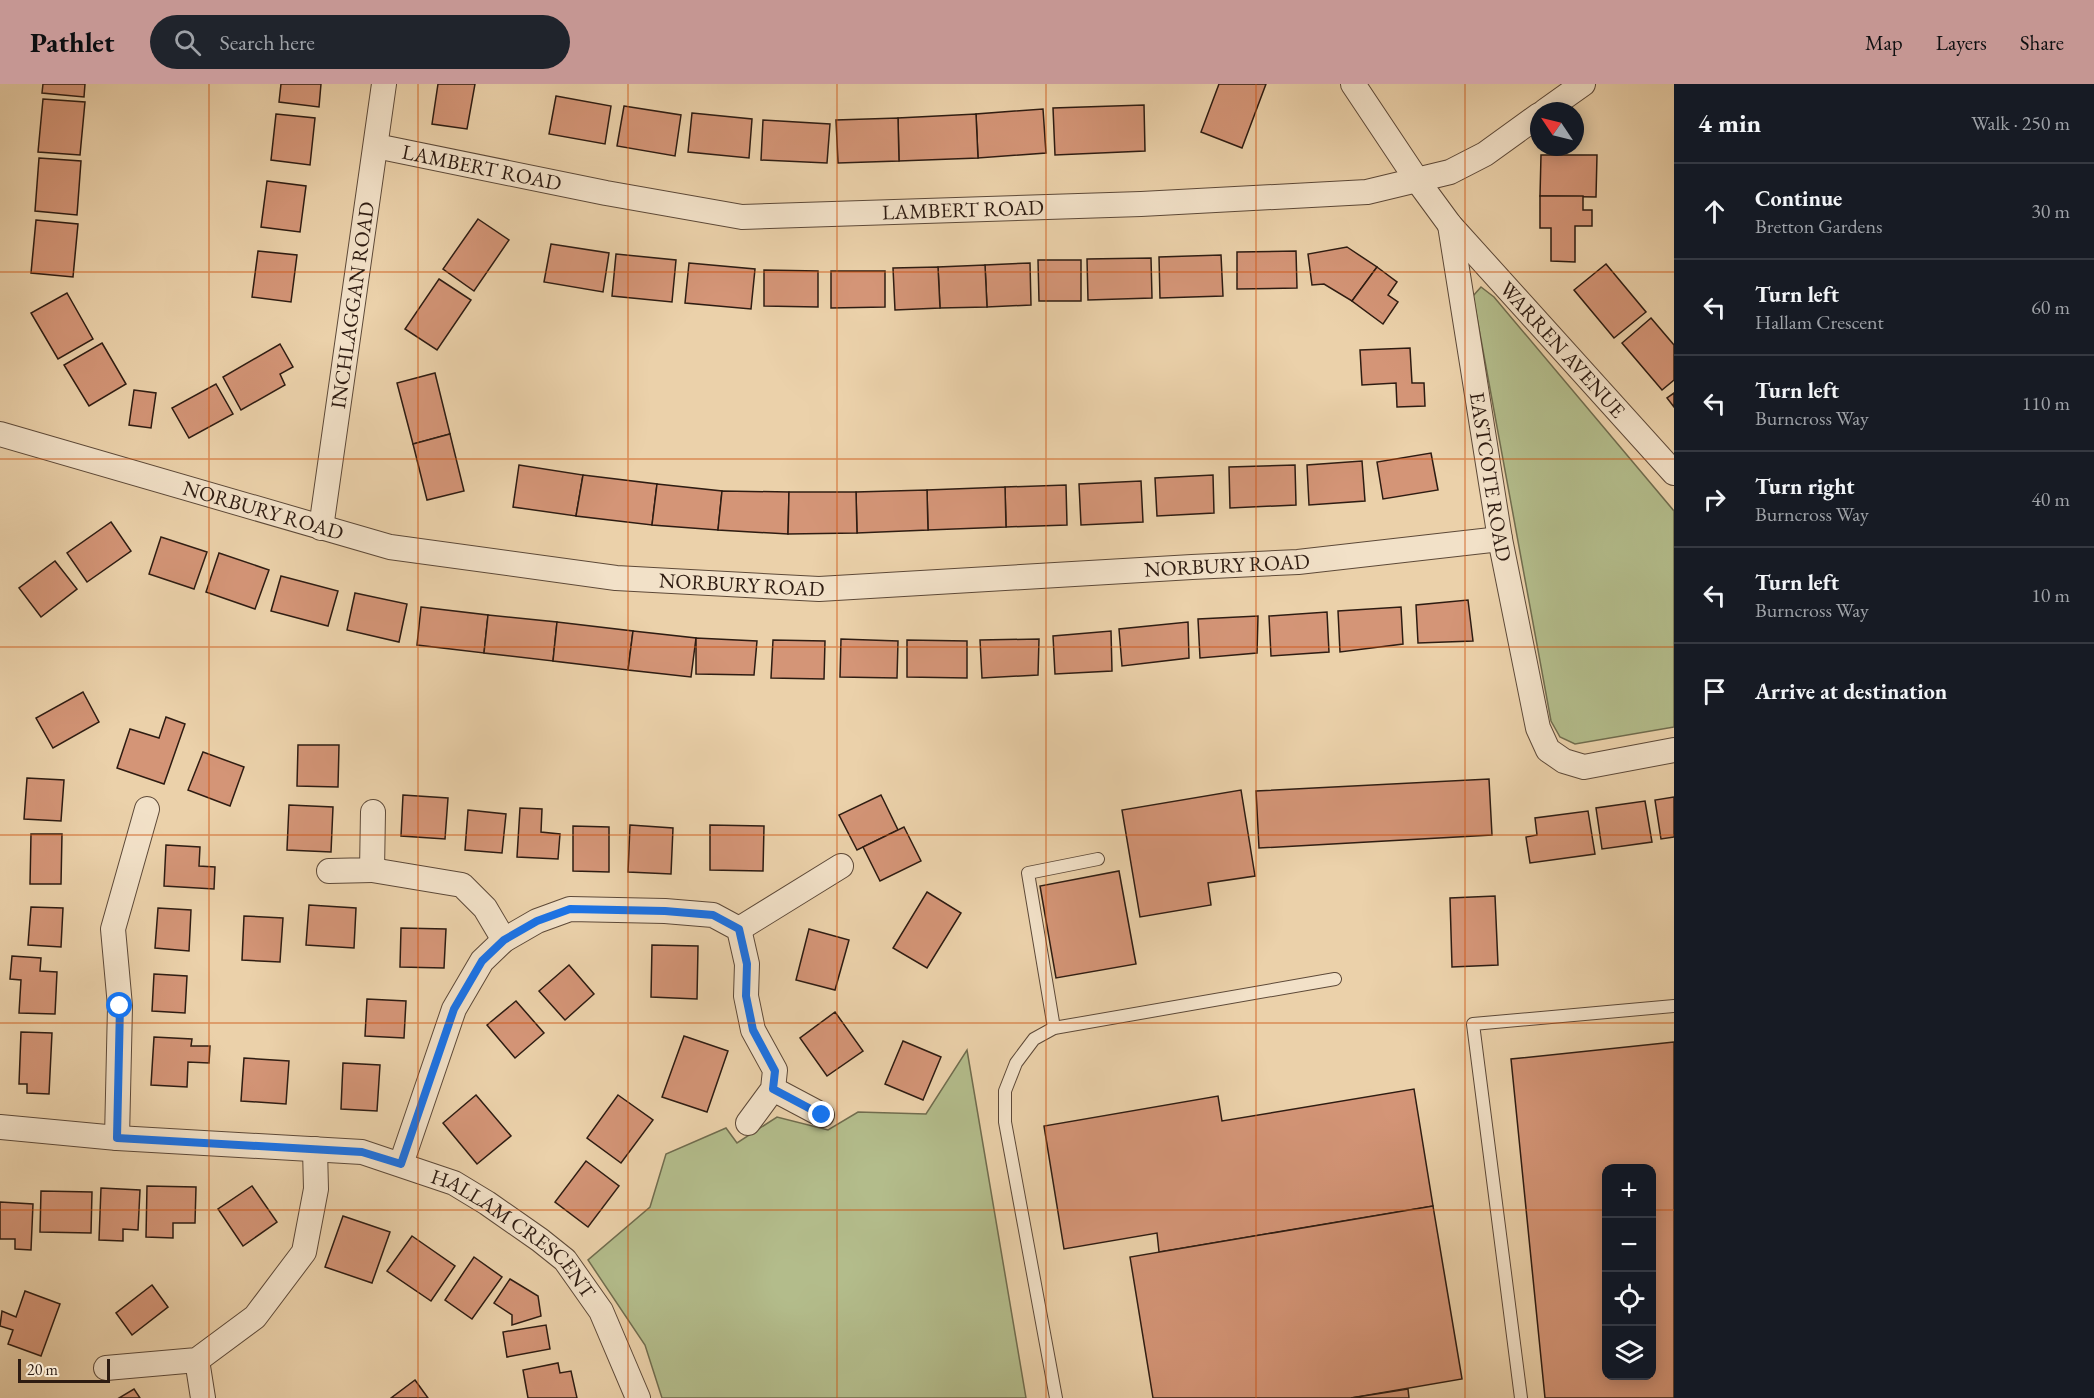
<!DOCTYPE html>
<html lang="en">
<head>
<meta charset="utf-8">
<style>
  :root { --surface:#171b24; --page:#20242c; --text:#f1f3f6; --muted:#9ea1a6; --line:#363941; --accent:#c59692 }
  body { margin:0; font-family:"EB Garamond",serif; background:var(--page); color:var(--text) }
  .controls { position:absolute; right:18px; bottom:18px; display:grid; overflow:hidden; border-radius:12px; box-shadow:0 3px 15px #0003 }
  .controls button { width:54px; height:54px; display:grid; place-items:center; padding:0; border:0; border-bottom:2px solid var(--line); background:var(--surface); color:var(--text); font:30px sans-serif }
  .compass { position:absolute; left:1530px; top:18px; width:54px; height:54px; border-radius:50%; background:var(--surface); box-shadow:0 3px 15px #0003; rotate:305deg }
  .scale { position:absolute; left:18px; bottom:15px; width:92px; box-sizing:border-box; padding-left:6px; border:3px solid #2e1c12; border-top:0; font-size:16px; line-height:21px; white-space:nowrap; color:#2e1c12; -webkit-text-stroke:4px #f2e1c8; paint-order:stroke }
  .stop { position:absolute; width:18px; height:18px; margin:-14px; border:4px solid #1a73e8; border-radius:50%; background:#fff }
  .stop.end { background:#1a73e8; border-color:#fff; box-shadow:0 2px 6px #0008 }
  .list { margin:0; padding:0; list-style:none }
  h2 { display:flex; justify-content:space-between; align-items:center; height:78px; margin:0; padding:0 24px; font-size:26px }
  h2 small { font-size:20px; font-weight:400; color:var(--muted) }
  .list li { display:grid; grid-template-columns:39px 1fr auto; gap:18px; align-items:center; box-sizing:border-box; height:96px; padding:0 24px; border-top:2px solid var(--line) }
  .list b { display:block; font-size:22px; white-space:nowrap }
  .list p { margin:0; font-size:20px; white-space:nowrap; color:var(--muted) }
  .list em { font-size:20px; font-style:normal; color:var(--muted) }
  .icon { flex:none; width:33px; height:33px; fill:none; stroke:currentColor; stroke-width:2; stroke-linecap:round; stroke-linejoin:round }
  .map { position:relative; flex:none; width:1674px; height:1314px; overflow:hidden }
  header { display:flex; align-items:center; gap:36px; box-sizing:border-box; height:84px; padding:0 30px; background:var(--accent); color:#111 }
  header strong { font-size:28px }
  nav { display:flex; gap:33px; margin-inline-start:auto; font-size:21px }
  .search { width:420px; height:54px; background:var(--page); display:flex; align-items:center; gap:15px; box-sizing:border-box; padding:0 21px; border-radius:33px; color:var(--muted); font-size:22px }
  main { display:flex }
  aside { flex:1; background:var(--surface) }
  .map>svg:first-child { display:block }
  .green { fill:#b3bc8b; stroke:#706c4e; stroke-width:1.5 }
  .building { fill:#d49577; stroke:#2e1c12; stroke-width:1.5; fill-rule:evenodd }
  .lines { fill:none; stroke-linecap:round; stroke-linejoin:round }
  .service-casing { stroke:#5d4938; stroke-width:14 }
  .minor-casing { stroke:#5d4938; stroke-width:26 }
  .service { stroke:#f2e1c8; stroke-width:12 }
  .minor { stroke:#f2e1c8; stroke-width:24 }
  .route { stroke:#1a73e8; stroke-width:8 }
  .grid { fill:none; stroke:#cc500d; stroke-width:1.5; stroke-opacity:0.55 }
  .labels { text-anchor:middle; stroke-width:4.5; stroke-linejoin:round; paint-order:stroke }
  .street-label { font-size:21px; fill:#2e1c12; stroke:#f2e1c8 }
</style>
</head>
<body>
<header>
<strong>Pathlet</strong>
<div class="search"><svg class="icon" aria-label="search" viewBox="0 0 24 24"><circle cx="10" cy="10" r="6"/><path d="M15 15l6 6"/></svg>Search here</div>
<nav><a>Map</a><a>Layers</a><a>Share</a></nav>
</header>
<main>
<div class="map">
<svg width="1674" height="1314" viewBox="0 0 1674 1314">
  <rect width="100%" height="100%" fill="#ebd1aa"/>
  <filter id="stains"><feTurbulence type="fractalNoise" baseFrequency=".00333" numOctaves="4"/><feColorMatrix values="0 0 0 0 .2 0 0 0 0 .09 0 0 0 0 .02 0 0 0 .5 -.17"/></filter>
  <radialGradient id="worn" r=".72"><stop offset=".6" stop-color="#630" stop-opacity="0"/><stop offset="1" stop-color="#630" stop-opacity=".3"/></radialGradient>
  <g class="green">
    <path d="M1481 203 1494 213 1674 427V643L1575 660 1560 653 1551 637 1473 212Z"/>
    <path d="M967 966 1026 1314H662L645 1261 588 1176 650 1123 666 1070 726 1044 737 1059 777 1033 828 1046 858 1028 926 1030Z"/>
  </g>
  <g class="building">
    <path d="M43 0H85L84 13 42 9Z"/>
    <path d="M281 0H321L319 23 279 18Z"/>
    <path d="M438 0H475L467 45 432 40Z"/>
    <path d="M1219 0H1266L1242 64 1201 48Z"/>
    <path d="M556 12 611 22 605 60 549 50Z"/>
    <path d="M43 15 85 18 80 71 38 68Z"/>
    <path d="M1144 21 1145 67 1055 71 1053 24Z"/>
    <path d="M624 22 681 31 675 72 617 62Z"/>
    <path d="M1043 25 1046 69 978 74 976 30Z"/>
    <path d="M692 29 752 35 749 74 688 68Z"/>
    <path d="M276 30 315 34 310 81 271 76Z"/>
    <path d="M976 30 978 74 899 77 898 34Z"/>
    <path d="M898 34 899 77 838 79 836 36Z"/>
    <path d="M763 36 830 40 827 79 761 76Z"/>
    <path d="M1541 71H1597L1596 113 1540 112Z"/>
    <path d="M39 74 81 77 77 131 35 127Z"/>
    <path d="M267 97 306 102 300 148 261 143Z"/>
    <path d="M1540 112H1583V126H1592V142H1575V178L1551 177V144H1540Z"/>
    <path d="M478 135 509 156 474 207 443 185Z"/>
    <path d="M36 136 78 140 73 193 31 189Z"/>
    <path d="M551 160 609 169 603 208 544 198Z"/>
    <path d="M1347 163 1377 183 1352 217 1324 200 1312 201 1308 170Z"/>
    <path d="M258 167 297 171 291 218 252 213Z"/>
    <path d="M1296 167 1297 204 1237 205V168Z"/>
    <path d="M616 170 676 176 672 218 612 212Z"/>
    <path d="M1221 171 1223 212 1160 214 1159 173Z"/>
    <path d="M1151 174 1152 214 1088 216 1087 175Z"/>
    <path d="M1038 176H1081V217H1039Z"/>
    <path d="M689 179 755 185 751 225 685 219Z"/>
    <path d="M1030 179 1031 221 987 223 985 181Z"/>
    <path d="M1606 180 1646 228 1614 254 1574 206Z"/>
    <path d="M985 181 987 223 940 224 938 183Z"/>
    <path d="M938 183 940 224 895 226 893 184Z"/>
    <path d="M1377 183 1397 198 1388 211 1398 218 1383 240 1352 217Z"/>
    <path d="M764 186 818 187V223L764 222Z"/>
    <path d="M831 187H885V223L831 224Z"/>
    <path d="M439 195 471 216 437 266 405 245Z"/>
    <path d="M67 209 93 255 58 275 31 229Z"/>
    <path d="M1651 234 1674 261V296L1662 306 1622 259Z"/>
    <path d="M102 259 126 300 89 322 64 281Z"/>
    <path d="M280 260 293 283 280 290 285 301 241 326 223 293Z"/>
    <path d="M1410 264 1412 299H1424L1425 322 1397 323 1396 299 1362 301 1360 266Z"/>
    <path d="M435 289 450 350 413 360 397 299Z"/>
    <path d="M216 300 233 330 189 354 172 324Z"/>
    <path d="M134 306 156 309 151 344 129 341Z"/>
    <path d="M1674 309V323L1667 314Z"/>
    <path d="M450 350 464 407 427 416 413 360Z"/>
    <path d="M1431 369 1438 406 1383 415 1377 378Z"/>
    <path d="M1362 377 1365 417 1309 421 1307 381Z"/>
    <path d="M519 381 583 391 576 432 513 423Z"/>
    <path d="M1295 381 1296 421 1230 424 1229 383Z"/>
    <path d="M583 391 657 400 652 441 576 432Z"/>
    <path d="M1213 391 1214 429 1157 432 1155 394Z"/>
    <path d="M1141 397 1143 438 1081 441 1079 400Z"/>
    <path d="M657 400 722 407 718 446 652 441Z"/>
    <path d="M1066 401 1067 441 1006 443 1005 403Z"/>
    <path d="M1005 403 1006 443 928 446 927 406Z"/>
    <path d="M927 406 928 446 857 449 856 408Z"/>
    <path d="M722 407 789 408 788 450 718 446Z"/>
    <path d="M789 408H856L857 449 788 450Z"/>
    <path d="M111 438 131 467 87 498 67 469Z"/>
    <path d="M161 453 207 468 194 505 149 490Z"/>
    <path d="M219 469 269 486 255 525 206 508Z"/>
    <path d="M55 477 77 505 41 533 19 504Z"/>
    <path d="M281 492 338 507 328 542 271 527Z"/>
    <path d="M355 509 407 520 399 558 347 546Z"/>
    <path d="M1468 516 1473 557 1418 559 1416 521Z"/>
    <path d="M421 523 488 531 484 569 417 561Z"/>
    <path d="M1401 523 1403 560 1340 568 1338 527Z"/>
    <path d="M1327 528 1329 568 1271 572 1269 532Z"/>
    <path d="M488 531 557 538 553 577 484 569Z"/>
    <path d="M1258 532 1257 569 1200 574 1198 535Z"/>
    <path d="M557 538 633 547 628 586 553 577Z"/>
    <path d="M1188 538 1189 574 1122 582 1119 545Z"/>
    <path d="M633 547 696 554 691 593 628 586Z"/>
    <path d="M1111 547 1112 587 1055 590 1053 552Z"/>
    <path d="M696 554 757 557 754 591 696 590Z"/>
    <path d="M841 555 898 557 897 594 840 593Z"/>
    <path d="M1039 555 1038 591 982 594 980 556Z"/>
    <path d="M773 556 825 557 824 595 771 594Z"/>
    <path d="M907 556 967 557V594L907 593Z"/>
    <path d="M83 608 99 638 53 664 36 634Z"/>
    <path d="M166 633 185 640 164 700 117 684 130 645 159 654Z"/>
    <path d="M298 661H339L338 703 297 702Z"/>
    <path d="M203 668 244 683 230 722 188 706Z"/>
    <path d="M27 694 64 696 61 737 24 735Z"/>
    <path d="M1489 695 1492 751 1259 764 1256 707Z"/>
    <path d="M1241 706 1255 792 1208 799 1211 821 1140 833 1122 726Z"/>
    <path d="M403 711 448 714 445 755 401 752Z"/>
    <path d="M881 711 898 746 857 766 839 731Z"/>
    <path d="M1674 713V753L1661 755 1655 716Z"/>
    <path d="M1645 717 1652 758 1602 765 1596 724Z"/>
    <path d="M289 721 333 723 331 768 287 766Z"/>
    <path d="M520 724 542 725 541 748 560 750 558 775 517 773Z"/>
    <path d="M468 726 506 730 502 769 465 766Z"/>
    <path d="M1588 727 1595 770 1530 779 1526 753 1537 751 1535 734Z"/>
    <path d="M630 741 673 744 671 790 628 788Z"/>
    <path d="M710 741 764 742 763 787 710 786Z"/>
    <path d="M573 742 609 743V788L573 787Z"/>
    <path d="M904 743 921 777 880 797 863 763Z"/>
    <path d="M31 750H62L61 800H30Z"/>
    <path d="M166 761 200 763 199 782 215 783 214 805 164 802Z"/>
    <path d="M1119 787 1136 880 1056 894 1040 802Z"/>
    <path d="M927 808 961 829 927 884 893 864Z"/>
    <path d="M1495 812 1498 881 1452 883 1450 814Z"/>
    <path d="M309 821 356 824 354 864 306 861Z"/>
    <path d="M31 823 63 824 61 863 28 861Z"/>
    <path d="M158 824 191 826 189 867 155 864Z"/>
    <path d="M244 832 283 834 280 878 242 876Z"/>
    <path d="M401 844 446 845 444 884 400 883Z"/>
    <path d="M809 845 849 856 835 906 796 896Z"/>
    <path d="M652 861 698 862 697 915 651 913Z"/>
    <path d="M12 872 41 874 40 887 57 888 55 930 19 929 21 896 10 895Z"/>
    <path d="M569 881 594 910 565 936 539 907Z"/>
    <path d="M154 890 187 892 185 929 152 927Z"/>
    <path d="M367 915 406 917 404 954 365 952Z"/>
    <path d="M516 917 544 949 515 974 487 941Z"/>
    <path d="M835 928 863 967 827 992 800 954Z"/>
    <path d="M21 948 52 949 49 1010 27 1009V1000H19Z"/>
    <path d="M684 952 728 967 707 1028 662 1013Z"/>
    <path d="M154 953 192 955 191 962H210L209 979 188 978 187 1003 151 1001Z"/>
    <path d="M903 957 941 973 923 1016 885 1000Z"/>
    <path d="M1674 958V1314H1545L1511 975ZM1606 1084H1652V1292H1606Z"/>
    <path d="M244 974 289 977 286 1020 241 1017Z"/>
    <path d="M343 979 380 981 377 1027 341 1025Z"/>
    <path d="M1414 1005 1433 1122 1159 1168 1157 1149 1064 1165 1044 1042 1218 1012 1222 1037Z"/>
    <path d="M476 1011 511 1052 477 1080 443 1039Z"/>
    <path d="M618 1011 653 1036 621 1079 587 1054Z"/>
    <path d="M586 1077 619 1102 588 1143 555 1118Z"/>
    <path d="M147 1102 196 1103 195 1139H173V1154L146 1153Z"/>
    <path d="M252 1102 277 1138 243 1162 218 1125Z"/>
    <path d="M101 1104 140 1106 138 1146 123 1145V1157L99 1156Z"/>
    <path d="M41 1107 92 1108 91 1149 40 1148Z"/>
    <path d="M0 1118 33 1120 31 1166 15 1165V1155H0Z"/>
    <path d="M1433 1122 1462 1295 1351 1314H1153L1130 1173Z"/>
    <path d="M343 1132 390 1148 372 1199 325 1183Z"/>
    <path d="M412 1152 455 1182 431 1217 387 1187Z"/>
    <path d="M474 1173 502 1193 472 1235 445 1216Z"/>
    <path d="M510 1195 538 1212 541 1232 512 1241V1231L494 1219Z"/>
    <path d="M152 1201 168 1223 132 1251 116 1229Z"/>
    <path d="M25 1207 60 1220 41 1272 8 1260 13 1246 0 1242 2 1227 16 1233Z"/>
    <path d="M546 1241 550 1265 507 1273 503 1248Z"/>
    <path d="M558 1279 560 1289 571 1287 577 1314H528L523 1286Z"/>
    <path d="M415 1296 428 1314H391Z"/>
    <path d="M134 1305 140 1314H119Z"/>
    <path d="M1408 1305 1409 1314H1351Z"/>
  </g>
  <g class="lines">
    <g class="service-casing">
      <g id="service">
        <path d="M1054 944 1028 789 1098 775"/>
        <path d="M1056 1314 1005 1038V1007L1016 979 1034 955 1054 944 1335 895"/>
        <path d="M1521 1314 1473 940 1674 922"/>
      </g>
    </g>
    <g class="minor-casing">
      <g id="minor">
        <path id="s1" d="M1353 0 1417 96 1450 141 1674 389"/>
        <path d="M1545 27 1583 0"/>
        <path id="s2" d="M376 62 606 109 742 133 1141 120 1367 108 1450 88 1485 70 1539 31"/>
        <path id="s3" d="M1450 141 1500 455 1538 644 1548 666 1564 677 1584 683 1674 666"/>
        <path id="s4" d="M0 350 390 463 616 494 819 505 1192 483 1298 478 1500 455"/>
        <path id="s5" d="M321 444 384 0"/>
        <path d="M372 786 462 801 485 824 504 856"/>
        <path d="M329 787 372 786 373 728"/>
        <path d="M739 845 841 782"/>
        <path d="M773 1005 822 1031"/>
        <path id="s6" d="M0 1043 117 1054 362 1068 454 1099 487 1119 540 1156 565 1176 601 1227 638 1314"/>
        <path d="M117 1054 120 922 113 845 147 725"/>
        <path d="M401 1080 454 925 482 877 504 856 537 837 570 825 665 827 713 831 739 845 747 880 746 912 753 946 775 986 773 1005 748 1039"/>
        <path d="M197 1276 203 1314"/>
        <path d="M106 1284 197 1276 255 1233 304 1168 316 1105 315 1065"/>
      </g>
    </g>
    <use href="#service" class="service"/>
    <use href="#minor" class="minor"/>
  </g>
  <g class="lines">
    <path class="route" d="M120 922 117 1054 362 1068 401 1080 454 925 482 877 504 856 537 837 570 825 665 827 713 831 739 845 747 880 746 912 753 946 775 987 773 1005 822 1031"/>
  </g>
  <path class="grid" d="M209 0V1314M418 0V1314M628 0V1314M837 0V1314M1046 0V1314M1256 0V1314M1465 0V1314M0 188H1674M0 375H1674M0 563H1674M0 751H1674M0 939H1674M0 1126H1606M1652 1126H1674"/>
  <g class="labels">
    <g class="street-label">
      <text dy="7" stroke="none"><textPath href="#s2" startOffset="108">LAMBERT ROAD</textPath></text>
      <text dy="7" stroke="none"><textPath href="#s2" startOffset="594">LAMBERT ROAD</textPath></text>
      <text dy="7" stroke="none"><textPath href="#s5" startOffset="225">INCHLAGGAN ROAD</textPath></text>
      <text dy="7" stroke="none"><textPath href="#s1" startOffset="339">WARREN AVENUE</textPath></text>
      <text dy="7" stroke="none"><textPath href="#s3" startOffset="255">EASTCOTE ROAD</textPath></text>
      <text dy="7" stroke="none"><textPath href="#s4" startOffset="274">NORBURY ROAD</textPath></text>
      <text dy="7" stroke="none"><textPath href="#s4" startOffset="1246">NORBURY ROAD</textPath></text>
      <text dy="7" stroke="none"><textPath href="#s4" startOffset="760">NORBURY ROAD</textPath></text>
      <text dy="7" stroke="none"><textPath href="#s6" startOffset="538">HALLAM CRESCENT</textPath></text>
    </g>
  </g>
  <rect width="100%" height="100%" filter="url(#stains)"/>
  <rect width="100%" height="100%" fill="url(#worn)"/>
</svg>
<div class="controls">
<button>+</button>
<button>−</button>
<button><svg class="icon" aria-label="locate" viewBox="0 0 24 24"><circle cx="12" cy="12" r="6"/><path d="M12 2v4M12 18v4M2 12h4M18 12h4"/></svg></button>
<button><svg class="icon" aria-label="layers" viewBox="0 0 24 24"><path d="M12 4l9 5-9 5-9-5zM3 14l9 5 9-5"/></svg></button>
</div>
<svg class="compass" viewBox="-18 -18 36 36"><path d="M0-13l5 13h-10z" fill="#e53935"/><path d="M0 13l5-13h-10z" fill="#9ea1a6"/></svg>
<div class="scale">20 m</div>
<div class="stop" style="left:120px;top:922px"></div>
<div class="stop end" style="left:822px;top:1031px"></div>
</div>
<aside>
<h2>4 min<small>Walk · 250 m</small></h2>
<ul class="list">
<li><svg class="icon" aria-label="ahead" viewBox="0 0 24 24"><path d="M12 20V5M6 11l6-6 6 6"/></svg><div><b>Continue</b><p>Bretton Gardens</p></div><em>30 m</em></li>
<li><svg class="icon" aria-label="left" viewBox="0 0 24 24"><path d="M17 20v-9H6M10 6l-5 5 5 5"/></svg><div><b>Turn left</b><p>Hallam Crescent</p></div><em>60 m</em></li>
<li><svg class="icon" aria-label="left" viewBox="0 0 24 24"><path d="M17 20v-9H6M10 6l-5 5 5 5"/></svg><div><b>Turn left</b><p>Burncross Way</p></div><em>110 m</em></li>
<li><svg class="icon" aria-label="right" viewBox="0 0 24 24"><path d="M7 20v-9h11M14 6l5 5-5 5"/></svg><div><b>Turn right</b><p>Burncross Way</p></div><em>40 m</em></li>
<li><svg class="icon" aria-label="left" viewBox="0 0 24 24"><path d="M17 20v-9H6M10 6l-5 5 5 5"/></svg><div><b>Turn left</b><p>Burncross Way</p></div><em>10 m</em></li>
<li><svg class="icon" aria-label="arrive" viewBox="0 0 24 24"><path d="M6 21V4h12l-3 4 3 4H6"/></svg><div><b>Arrive at destination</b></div></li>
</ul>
</aside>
</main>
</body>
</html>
